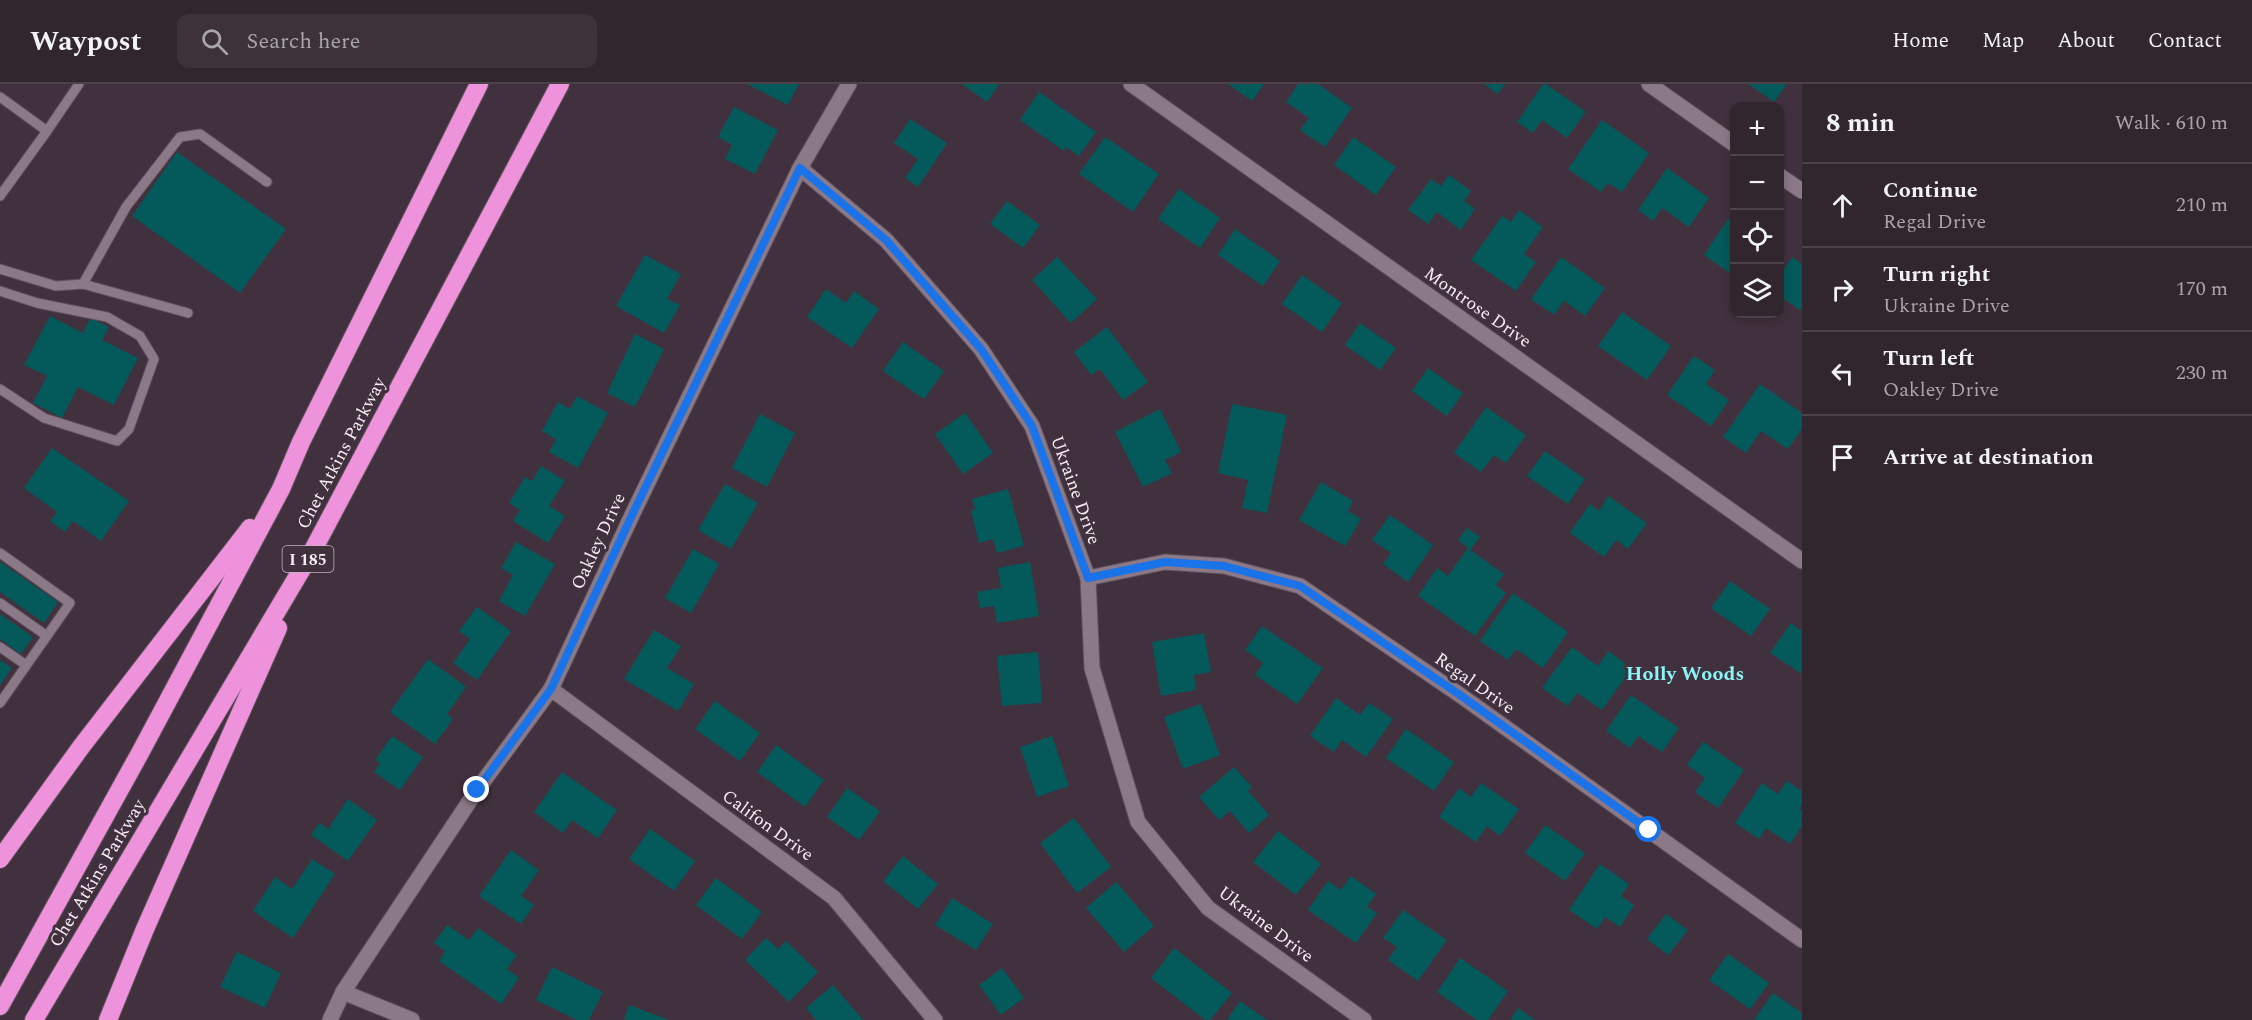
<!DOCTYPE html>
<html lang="en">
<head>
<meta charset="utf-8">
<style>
  :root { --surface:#31252e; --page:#3d313a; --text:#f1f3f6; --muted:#a8a5aa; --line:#4c424a }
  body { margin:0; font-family:Spectral,serif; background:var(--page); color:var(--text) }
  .controls { position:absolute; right:18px; top:18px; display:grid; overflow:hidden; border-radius:12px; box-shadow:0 3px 9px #0003 }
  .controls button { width:54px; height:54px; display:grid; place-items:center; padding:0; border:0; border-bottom:2px solid var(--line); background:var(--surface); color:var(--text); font:30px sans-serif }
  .stop { position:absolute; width:18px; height:18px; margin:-14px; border:4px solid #1a73e8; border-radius:50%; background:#fff }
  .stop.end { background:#1a73e8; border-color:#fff; box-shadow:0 2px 6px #0008 }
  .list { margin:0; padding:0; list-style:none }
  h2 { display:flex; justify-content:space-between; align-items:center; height:78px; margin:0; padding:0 24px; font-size:26px }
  h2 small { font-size:20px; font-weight:400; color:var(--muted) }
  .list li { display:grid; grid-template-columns:39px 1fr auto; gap:18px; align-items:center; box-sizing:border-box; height:84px; padding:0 24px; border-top:2px solid var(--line) }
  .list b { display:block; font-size:22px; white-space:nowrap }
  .list p { margin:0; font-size:20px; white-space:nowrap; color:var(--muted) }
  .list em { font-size:20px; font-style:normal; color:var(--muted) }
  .icon { flex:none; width:33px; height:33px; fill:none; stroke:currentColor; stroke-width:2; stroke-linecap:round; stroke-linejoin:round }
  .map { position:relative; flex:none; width:1802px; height:936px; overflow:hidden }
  header { display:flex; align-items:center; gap:36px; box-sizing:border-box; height:84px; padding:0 30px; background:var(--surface); border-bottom:2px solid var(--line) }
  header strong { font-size:28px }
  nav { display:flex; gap:33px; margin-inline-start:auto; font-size:21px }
  .search { width:420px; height:54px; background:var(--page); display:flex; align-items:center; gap:15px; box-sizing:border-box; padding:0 21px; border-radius:12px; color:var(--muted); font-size:22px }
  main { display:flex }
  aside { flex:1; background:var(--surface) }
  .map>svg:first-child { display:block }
  .building { fill:#04595b }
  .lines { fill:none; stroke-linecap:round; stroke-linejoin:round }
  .service-casing { stroke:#5e505b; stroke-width:11 }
  .minor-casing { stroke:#5e505b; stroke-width:17 }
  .motorway-casing { stroke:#5e505b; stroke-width:20 }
  .service { stroke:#8c7988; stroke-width:9 }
  .minor { stroke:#8c7988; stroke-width:15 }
  .motorway { stroke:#ee92dc; stroke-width:18 }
  .route { stroke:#1a73e8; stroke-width:8 }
  .labels { text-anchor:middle; stroke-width:6; stroke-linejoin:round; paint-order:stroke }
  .shield { fill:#41313e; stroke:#c2b5bf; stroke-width:1.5 }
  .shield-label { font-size:16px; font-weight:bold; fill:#f9eef6 }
  .street-label { font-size:18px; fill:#f9eef6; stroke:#41313e }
  .neighbourhood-label { font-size:20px; font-weight:bold; fill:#8af5f7; stroke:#41313e }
</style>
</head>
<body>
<header>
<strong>Waypost</strong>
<div class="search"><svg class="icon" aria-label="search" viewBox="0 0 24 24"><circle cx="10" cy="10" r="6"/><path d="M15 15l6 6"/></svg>Search here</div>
<nav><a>Home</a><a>Map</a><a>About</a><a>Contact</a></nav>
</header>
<main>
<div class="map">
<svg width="1802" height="936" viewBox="0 0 1802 936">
  <rect width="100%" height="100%" fill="#41313e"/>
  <g class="building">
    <path d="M747 0H799L788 21Z"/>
    <path d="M962 0H999L987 18Z"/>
    <path d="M1228 0H1264L1252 17Z"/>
    <path d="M1298 0H1318L1352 24 1325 63 1300 46 1309 34 1286 18Z"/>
    <path d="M1484 0H1505L1498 10Z"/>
    <path d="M1543 0H1546L1586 28 1567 54 1542 36 1533 49 1517 38Z"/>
    <path d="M1748 0H1787L1774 18Z"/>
    <path d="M1039 8 1096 48 1079 72 1066 63 1064 67 1020 36Z"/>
    <path d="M734 23 778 46 755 90 725 75 732 61 718 53Z"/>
    <path d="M910 35 947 59 918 103 905 94 918 75 894 59Z"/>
    <path d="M1602 36 1649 69 1622 108 1608 99 1601 108 1568 85Z"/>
    <path d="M1105 53 1159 90 1133 128 1079 90Z"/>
    <path d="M1353 53 1396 83 1376 111 1334 81Z"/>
    <path d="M177 68 286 145 240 209 132 132Z"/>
    <path d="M1667 84 1709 114 1689 143 1662 124 1653 137 1638 126Z"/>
    <path d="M1449 91 1471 107 1464 117 1475 125 1461 146 1437 128 1428 140 1408 126 1431 95 1441 102Z"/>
    <path d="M1179 105 1220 134 1200 164 1158 135Z"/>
    <path d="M1007 117 1040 141 1023 164 990 140Z"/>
    <path d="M1519 126 1543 143 1524 170 1536 178 1516 207 1471 176 1502 132 1511 138Z"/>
    <path d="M1731 131 1734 134V192L1704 171Z"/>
    <path d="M1235 145 1280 177 1263 202 1218 171Z"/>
    <path d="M645 171 681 190 667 215 680 221 664 249 616 222Z"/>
    <path d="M1057 173 1097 215 1071 239 1032 196Z"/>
    <path d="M1561 173 1605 204 1585 232 1564 217 1554 231 1531 215Z"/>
    <path d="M1792 173 1802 180V224L1800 226 1780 212V191Z"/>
    <path d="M1302 191 1342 219 1322 248 1282 220Z"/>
    <path d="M826 205 846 219 854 207 879 225 852 264 807 233Z"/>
    <path d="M1622 228 1671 262 1647 296 1598 262Z"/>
    <path d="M50 232 83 249 90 234 109 243 102 256 138 274 114 321 78 303 62 334 33 319 47 292 24 281Z"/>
    <path d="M1360 239 1396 264 1380 286 1345 261Z"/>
    <path d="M1107 243 1148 298 1123 316 1100 285 1091 291 1074 268Z"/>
    <path d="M635 250 664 265 635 323 607 309Z"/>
    <path d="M903 258 944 287 924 315 883 287Z"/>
    <path d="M1694 272 1715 286 1706 300 1729 316 1711 342 1667 311Z"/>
    <path d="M1428 284 1463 309 1447 332 1412 307Z"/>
    <path d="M1760 300 1802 329V345L1788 365 1761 347 1746 369 1723 353Z"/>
    <path d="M577 312 608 329 578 384 549 368 556 355 542 347 558 318 570 325Z"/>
    <path d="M1232 320 1287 331 1267 429 1242 424 1248 396 1218 389Z"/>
    <path d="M1486 323 1526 351 1506 379 1494 371 1481 388 1454 369Z"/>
    <path d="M1160 325 1181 368 1165 376 1172 389 1143 403 1115 348Z"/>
    <path d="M965 329 993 369 963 390 935 350Z"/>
    <path d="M760 330 795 349 767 403 732 384Z"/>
    <path d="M52 364 129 417 101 457 73 437 65 448 50 437 57 428 24 404Z"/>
    <path d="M1545 367 1585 395 1568 420 1527 392Z"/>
    <path d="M541 382 565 397 549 422 565 432 548 459 513 437 520 426 509 419 525 393 532 397Z"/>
    <path d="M1321 398 1353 417 1348 427 1361 435 1345 462 1299 436Z"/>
    <path d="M725 400 758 419 731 465 698 446Z"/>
    <path d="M1008 405 1024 462 997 469 993 455 979 459 971 427 975 425 972 415Z"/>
    <path d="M1608 412 1647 439 1628 465 1616 456 1604 473 1570 449 1590 420 1599 427Z"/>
    <path d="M1390 431 1433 461 1408 498 1383 480 1391 469 1372 456Z"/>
    <path d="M1467 444 1480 453 1470 466 1504 490 1496 501 1506 509 1475 552 1418 512 1437 484 1448 492 1468 464 1458 456Z"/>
    <path d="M516 458 555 480 525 532 499 517 513 491 501 484Z"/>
    <path d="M693 465 719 480 691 529 665 514Z"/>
    <path d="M0 478 58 518 44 539 0 508Z"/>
    <path d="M1030 478 1039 532 997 539 994 522 980 524 977 508 1001 504 998 484Z"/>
    <path d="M1730 497 1770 525 1751 552 1711 524Z"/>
    <path d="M1513 509 1568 548 1543 584 1516 565 1508 576 1480 557Z"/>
    <path d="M477 523 511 547 477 596 453 579 470 555 459 547Z"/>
    <path d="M0 530 33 553 21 570 0 555Z"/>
    <path d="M1791 539 1802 547V590L1770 569Z"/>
    <path d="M1262 542 1323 584 1297 620 1255 591 1263 579 1245 566Z"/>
    <path d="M654 546 681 562 667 584 694 600 678 627 624 595Z"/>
    <path d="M1204 549 1211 588 1194 591 1196 606 1161 612 1152 558Z"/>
    <path d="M1572 563 1598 582 1608 567 1632 584 1602 626 1577 609 1568 622 1542 604Z"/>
    <path d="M1038 568 1042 619 1002 622 997 572Z"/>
    <path d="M428 575 466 603 447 630 453 635 435 660 390 628Z"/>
    <path d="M0 576 12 584 0 601Z"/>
    <path d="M1631 611 1679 644 1662 668 1638 652 1630 664 1606 647Z"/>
    <path d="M1336 614 1360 631 1369 619 1393 635 1366 673 1342 656 1334 668 1310 652Z"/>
    <path d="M715 617 760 649 740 677 695 645Z"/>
    <path d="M1201 620 1220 671 1183 685 1164 633Z"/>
    <path d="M1406 645 1454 678 1434 707 1386 674Z"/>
    <path d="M392 652 423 673 400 706 374 688 380 679 375 676Z"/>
    <path d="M1052 652 1069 702 1037 713 1020 663Z"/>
    <path d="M1703 658 1744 686 1718 724 1695 708 1705 694 1687 681Z"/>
    <path d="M776 661 824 696 805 723 757 688Z"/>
    <path d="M1234 683 1252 703 1248 707 1269 731 1249 749 1230 727 1219 736 1199 713Z"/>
    <path d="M562 688 617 726 598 754 572 736 563 749 534 728Z"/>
    <path d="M1787 697 1802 707V720L1799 725 1802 727V742L1790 760 1766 744 1759 755 1735 739 1762 699 1778 710Z"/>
    <path d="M1481 699 1519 725 1500 752 1487 742 1476 758 1439 733 1459 704 1471 713Z"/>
    <path d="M847 704 880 727 859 756 827 733Z"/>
    <path d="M348 715 377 736 348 777 311 751 319 739 328 745Z"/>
    <path d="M1074 734 1111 783 1077 809 1040 759Z"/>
    <path d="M1545 741 1585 769 1565 797 1525 769Z"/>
    <path d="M650 745 695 777 674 807 629 775Z"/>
    <path d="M1278 747 1321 780 1296 811 1253 778Z"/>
    <path d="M511 766 539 786 521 812 534 821 521 840 479 812Z"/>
    <path d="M903 772 938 800 918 825 883 797Z"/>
    <path d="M312 775 335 790 293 854 253 827 275 793 292 805Z"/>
    <path d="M1600 780 1629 800 1621 812 1634 821 1620 843 1605 833 1597 845 1569 826Z"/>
    <path d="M1351 792 1376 810 1367 823 1377 829 1356 859 1308 826 1328 797 1341 806Z"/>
    <path d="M716 794 762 828 742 855 696 821Z"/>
    <path d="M1116 798 1154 842 1124 868 1086 824Z"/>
    <path d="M952 814 993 840 976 866 935 841Z"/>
    <path d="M1403 826 1447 856 1418 897 1388 876 1397 863 1383 854Z"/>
    <path d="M1666 830 1688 846 1668 871 1647 855Z"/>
    <path d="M447 841 469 856 478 844 517 871 507 885 519 894 501 920 439 877 445 867 434 859Z"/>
    <path d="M766 854 778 865 786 857 818 888 789 918 745 876Z"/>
    <path d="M1174 864 1232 909 1210 936H1205L1151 894Z"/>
    <path d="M237 868 281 889 265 924 220 903Z"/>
    <path d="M1728 870 1769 899 1750 925 1709 896Z"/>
    <path d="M1460 874 1508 907 1488 936H1477L1437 908Z"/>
    <path d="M552 883 603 908 589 936H577L536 916Z"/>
    <path d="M1002 884 1024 914 1001 931 979 901Z"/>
    <path d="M833 901 863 936H816L806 924Z"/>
    <path d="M1773 909 1802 929V936H1754Z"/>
    <path d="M1240 917 1267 936H1227Z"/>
    <path d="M629 921 669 936H624Z"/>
    <path d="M1518 924 1535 936H1510Z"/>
  </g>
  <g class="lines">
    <g class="service-casing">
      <g id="service">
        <path d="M0 13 47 47 79 0"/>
        <path d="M0 112 47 47"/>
        <path d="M0 185 56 202 83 200 126 123 180 53 200 50 267 98"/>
        <path d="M83 200 188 229"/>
        <path d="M0 207 37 219 107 233 140 252 154 275 129 345 117 357 44 334 0 305"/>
        <path d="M0 469 70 519 0 619"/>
        <path d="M0 519 47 552"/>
        <path d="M0 563 26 581"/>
      </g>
    </g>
    <g class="minor-casing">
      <g id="minor">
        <path d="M1131 0 1802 477"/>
        <path d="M1649 0 1734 60"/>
        <path d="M800 84 886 156 981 265 1032 342 1088 494 1092 584 1138 738 1208 824 1364 936"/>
        <path d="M1780 92 1802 107"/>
        <path d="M1088 494 1165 478 1224 482 1300 502 1460 611 1802 856"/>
        <path d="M551 605 834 814 935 936"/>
        <path d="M343 908 412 936"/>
        <path d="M330 936 343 908 477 706 551 605 633 429 800 84 849 0"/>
      </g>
    </g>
    <g class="motorway-casing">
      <g id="motorway">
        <path d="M0 775 81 663 250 444"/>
        <path d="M0 922 140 669 281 405 301 358 479 0"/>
        <path d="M34 936 312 468 560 0"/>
        <path d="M108 936 145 845 278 544"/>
      </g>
    </g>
    <use href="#service" class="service"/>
    <use href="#minor" class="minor"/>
    <use href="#motorway" class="motorway"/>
  </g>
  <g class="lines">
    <path class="route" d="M477 706 551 605 633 429 800 84 886 156 981 265 1032 342 1088 494 1165 478 1224 482 1300 502 1460 611 1649 746"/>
  </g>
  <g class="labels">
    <rect class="shield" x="282.5" y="462" width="51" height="26" rx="4.5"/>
    <g class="shield-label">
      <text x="308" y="481">I 185</text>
    </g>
    <g class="street-label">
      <text transform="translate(1478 223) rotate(35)" y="6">Montrose Drive</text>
      <text transform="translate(341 369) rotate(-62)" y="6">Chet Atkins Parkway</text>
      <text transform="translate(1076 406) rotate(70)" y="6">Ukraine Drive</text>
      <text transform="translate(598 457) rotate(-65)" y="6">Oakley Drive</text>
      <text transform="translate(1475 599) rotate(35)" y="6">Regal Drive</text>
      <text transform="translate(768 741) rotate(36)" y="6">Califon Drive</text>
      <text transform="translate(97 789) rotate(-59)" y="6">Chet Atkins Parkway</text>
      <text transform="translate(1266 840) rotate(37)" y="6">Ukraine Drive</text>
    </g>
    <g class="neighbourhood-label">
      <text x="1685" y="596">Holly Woods</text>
    </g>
  </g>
</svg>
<div class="controls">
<button>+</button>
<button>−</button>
<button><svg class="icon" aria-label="locate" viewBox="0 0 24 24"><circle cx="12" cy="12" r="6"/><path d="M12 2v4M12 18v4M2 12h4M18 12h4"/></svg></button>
<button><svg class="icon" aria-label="layers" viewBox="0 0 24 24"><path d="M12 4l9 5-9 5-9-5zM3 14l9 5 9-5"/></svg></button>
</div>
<div class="stop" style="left:1649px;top:746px"></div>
<div class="stop end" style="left:477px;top:706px"></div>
</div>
<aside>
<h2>8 min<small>Walk · 610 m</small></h2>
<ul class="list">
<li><svg class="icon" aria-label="ahead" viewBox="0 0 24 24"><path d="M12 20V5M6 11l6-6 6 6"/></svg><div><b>Continue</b><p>Regal Drive</p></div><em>210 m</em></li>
<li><svg class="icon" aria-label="right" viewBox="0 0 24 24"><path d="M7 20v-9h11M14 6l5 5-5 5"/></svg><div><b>Turn right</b><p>Ukraine Drive</p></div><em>170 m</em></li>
<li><svg class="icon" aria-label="left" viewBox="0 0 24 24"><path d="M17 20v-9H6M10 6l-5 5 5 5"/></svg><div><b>Turn left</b><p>Oakley Drive</p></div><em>230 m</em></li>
<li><svg class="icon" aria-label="arrive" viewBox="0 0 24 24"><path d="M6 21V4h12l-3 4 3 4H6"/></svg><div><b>Arrive at destination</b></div></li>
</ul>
</aside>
</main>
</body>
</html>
